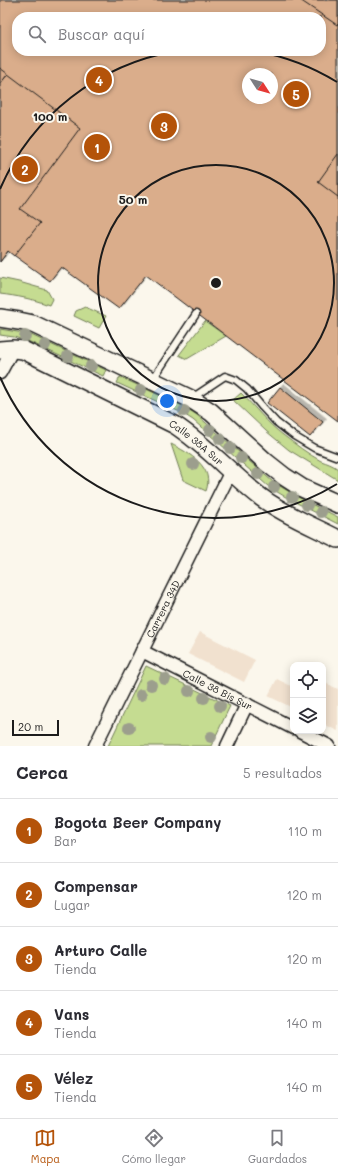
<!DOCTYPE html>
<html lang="es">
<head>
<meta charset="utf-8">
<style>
  :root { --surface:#fff; --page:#f2f2f3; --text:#2b2b33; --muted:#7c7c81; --line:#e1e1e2; --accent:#b45309 }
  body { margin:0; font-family:Mali,sans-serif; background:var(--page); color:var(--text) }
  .controls { position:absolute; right:12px; bottom:12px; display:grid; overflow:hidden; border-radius:8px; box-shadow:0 2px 10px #0003 }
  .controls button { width:36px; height:36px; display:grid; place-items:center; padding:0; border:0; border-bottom:1px solid var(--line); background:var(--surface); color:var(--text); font:20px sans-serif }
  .compass { position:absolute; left:242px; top:68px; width:36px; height:36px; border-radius:50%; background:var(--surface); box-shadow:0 2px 10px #0003; rotate:126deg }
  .scale { position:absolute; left:12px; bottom:10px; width:47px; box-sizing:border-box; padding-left:4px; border:2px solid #1c1c1c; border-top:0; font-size:11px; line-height:14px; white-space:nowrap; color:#1c1c1c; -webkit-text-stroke:3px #fbf7ec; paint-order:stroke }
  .you { position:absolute; left:167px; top:401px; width:14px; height:14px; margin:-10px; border:3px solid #fff; border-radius:50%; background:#1a73e8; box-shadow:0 0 0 6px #1a73e833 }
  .badge { display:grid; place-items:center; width:26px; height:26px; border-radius:50%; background:var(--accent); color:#fff; font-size:13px; font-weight:700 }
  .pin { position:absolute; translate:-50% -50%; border:2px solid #fff; box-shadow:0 1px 4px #0006 }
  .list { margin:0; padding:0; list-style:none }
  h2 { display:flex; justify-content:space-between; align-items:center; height:52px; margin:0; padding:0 16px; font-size:17px }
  h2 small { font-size:13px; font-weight:400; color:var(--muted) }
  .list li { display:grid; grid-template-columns:26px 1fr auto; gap:12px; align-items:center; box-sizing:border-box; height:64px; padding:0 16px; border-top:1px solid var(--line) }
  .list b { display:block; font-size:15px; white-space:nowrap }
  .list p { margin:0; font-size:13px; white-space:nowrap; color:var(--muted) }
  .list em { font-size:13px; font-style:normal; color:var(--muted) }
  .icon { flex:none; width:22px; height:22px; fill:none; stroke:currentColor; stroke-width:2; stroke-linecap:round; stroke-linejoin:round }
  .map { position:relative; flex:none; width:338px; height:746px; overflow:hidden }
  .search { position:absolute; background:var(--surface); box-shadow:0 2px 10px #0003; left:12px; right:12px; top:12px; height:44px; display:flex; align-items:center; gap:10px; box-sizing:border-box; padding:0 14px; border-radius:16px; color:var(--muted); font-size:15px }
  .sheet { height:372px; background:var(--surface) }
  nav { display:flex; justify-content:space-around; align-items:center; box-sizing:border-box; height:56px; border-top:1px solid var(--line); background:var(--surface); font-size:11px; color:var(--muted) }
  nav a { display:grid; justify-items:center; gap:2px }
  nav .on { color:var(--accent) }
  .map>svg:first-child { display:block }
  .built { fill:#f1e1cf }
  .green { fill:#c5dc91; stroke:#707c56 }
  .building { fill:#daad8b; stroke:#1c1c1c; fill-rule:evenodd; filter:url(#shadow) }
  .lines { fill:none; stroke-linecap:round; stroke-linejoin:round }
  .lane-casing { stroke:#1c1c1c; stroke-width:9 }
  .street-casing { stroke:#1c1c1c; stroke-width:15 }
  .secondary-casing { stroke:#1c1c1c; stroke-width:20 }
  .lane { stroke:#fbf7ec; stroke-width:6 }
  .street { stroke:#fbf7ec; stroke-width:12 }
  .secondary { stroke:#fbf7ec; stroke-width:17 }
  .tree { fill:#9c9e8d }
  .ring { fill:none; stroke:#1c1c1c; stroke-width:2 }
  .labels { text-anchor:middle; stroke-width:4; stroke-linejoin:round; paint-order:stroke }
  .street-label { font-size:10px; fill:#1c1c1c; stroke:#fbf7ec }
  .centre { fill:#1c1c1c; stroke:#fbf7ec; stroke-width:2 }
  .ring-label { font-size:12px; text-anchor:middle; font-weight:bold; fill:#1c1c1c; stroke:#fbf7ec; stroke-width:4; stroke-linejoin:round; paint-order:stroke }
</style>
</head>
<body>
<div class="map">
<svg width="338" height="746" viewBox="0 0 338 746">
  <defs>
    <filter id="shadow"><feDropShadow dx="3.5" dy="-3.5" stdDeviation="0" flood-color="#0004"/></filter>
  </defs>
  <rect width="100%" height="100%" fill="#fbf7ec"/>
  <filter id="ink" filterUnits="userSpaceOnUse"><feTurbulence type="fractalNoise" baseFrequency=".025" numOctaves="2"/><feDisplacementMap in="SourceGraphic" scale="8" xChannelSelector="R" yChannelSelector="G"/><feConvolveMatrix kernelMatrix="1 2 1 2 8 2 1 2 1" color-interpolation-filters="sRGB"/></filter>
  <g filter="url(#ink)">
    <g class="built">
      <path d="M200 632 255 660 244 682 188 654Z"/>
      <path d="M277 679 293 687V708L268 696Z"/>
      <path d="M323 682 338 689V731L323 724Z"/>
    </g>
    <g class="green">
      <path d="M0 278 19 282 47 290 52 299 49 305C33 299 17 296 0 294Z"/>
      <path d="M85 307 106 316 99 328 74 316 76 311Z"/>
      <path d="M205 321 226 336 187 359 179 355Z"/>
      <path d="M0 329 29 334 106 370 103 376 30 342 14 337 0 335Z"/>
      <path d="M120 377 185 407 197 415 273 482 305 501 338 517V524L289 499 269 487 193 420 182 413 117 383Z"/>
      <path d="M241 393C255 407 267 423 283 435 295 444 308 454 321 461 327 463 333 465 338 469V480L289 450 266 431 233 400Z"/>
      <path d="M171 444C189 453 215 467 206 491L183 480Z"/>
      <path d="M146 666 230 706 211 746H108Z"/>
    </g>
    <g class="building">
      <path d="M0 0H338V421L146 275 119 309 61 267 50 281 8 251 0 262ZM17 17H321V51H17ZM248 74H272V98H248Z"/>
      <path d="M300 0H338V24L337 25Z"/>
      <path d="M0 68 8 74 0 84Z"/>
      <path d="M8 74 80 128 20 209 40 223 14 256 8 251 0 262V84Z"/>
      <path d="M338 154V197L318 182Z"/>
      <path d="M280 387 323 422 310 437 267 403Z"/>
    </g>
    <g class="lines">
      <g class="lane-casing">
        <g id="lane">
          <path d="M153 379 196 314"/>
          <path d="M192 398 225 376 236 380 247 389 262 407 276 422 294 436 314 448 338 457"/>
        </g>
      </g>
      <g class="street-casing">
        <g id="street">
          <path d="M0 373 13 349"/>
          <path id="s1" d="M142 651 293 728"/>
          <path d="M300 731 329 746"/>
          <path id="s2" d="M95 746 231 471"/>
          <path d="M227 746 247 704"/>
        </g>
      </g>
      <g class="secondary-casing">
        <g id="secondary">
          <path d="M0 318 19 321 33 324 191 399 211 412 266 462 285 477 302 488 338 504"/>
          <path id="s3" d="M0 350 13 349 23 350 175 425C207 446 232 475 262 498 285 515 313 526 338 539"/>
        </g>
      </g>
      <use href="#lane" class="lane"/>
      <use href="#street" class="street"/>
      <use href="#secondary" class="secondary"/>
    </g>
    <g class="tree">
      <circle cx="25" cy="336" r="6"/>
      <circle cx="45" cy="345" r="6"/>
      <circle cx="68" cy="356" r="6"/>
      <circle cx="91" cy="366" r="6"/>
      <circle cx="141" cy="390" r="6"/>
      <circle cx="168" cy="402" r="6"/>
      <circle cx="184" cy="411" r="6"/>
      <circle cx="210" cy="430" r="6"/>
      <circle cx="220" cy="439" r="6"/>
      <circle cx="230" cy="448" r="6"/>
      <circle cx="241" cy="458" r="6"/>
      <circle cx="193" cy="464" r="6"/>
      <circle cx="258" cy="474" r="6"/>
      <circle cx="274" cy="487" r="6"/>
      <circle cx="292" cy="497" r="6"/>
      <circle cx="307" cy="505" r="6"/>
      <circle cx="321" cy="512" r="6"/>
      <circle cx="165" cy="679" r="6"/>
      <circle cx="151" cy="685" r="6"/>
      <circle cx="189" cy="691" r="6"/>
      <circle cx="141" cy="695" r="6"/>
      <circle cx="204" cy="698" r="6"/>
      <circle cx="220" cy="706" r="6"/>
      <circle cx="129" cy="728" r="6"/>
      <circle cx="211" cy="737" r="6"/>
    </g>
  </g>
  <g class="ring">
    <circle cx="216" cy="283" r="118"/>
    <path d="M337 484A235 235 0 0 1 0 377M0 189A235 235 0 0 1 177 51M255 51A235 235 0 0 1 337 82"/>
  </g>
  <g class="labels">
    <g class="street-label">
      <text dy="4" stroke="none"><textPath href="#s3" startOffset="220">Calle 38A Sur</textPath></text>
      <text dy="4" stroke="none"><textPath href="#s2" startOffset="153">Carrera 34D</textPath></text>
      <text dy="4" stroke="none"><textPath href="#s1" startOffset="85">Calle 38 Bis Sur</textPath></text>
    </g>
  </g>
  <circle cx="216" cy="283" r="6" class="centre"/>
  <g class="ring-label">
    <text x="50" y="121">100 m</text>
    <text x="133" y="204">50 m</text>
  </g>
</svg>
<div class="controls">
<button><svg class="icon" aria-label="locate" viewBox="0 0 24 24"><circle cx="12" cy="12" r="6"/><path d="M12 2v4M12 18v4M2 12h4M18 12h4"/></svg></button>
<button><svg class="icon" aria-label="layers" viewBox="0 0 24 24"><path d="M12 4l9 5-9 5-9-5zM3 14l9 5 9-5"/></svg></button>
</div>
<svg class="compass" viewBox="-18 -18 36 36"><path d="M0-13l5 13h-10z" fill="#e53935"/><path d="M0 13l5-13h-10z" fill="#7c7c81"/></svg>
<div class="scale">20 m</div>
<div class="you"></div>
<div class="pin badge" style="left:97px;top:147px">1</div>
<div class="pin badge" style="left:25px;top:169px">2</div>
<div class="pin badge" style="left:164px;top:126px">3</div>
<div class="pin badge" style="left:99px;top:80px">4</div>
<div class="pin badge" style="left:296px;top:94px">5</div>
<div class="search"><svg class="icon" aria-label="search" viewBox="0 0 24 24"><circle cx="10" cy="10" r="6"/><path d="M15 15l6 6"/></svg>Buscar aquí</div>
</div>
<section class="sheet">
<h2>Cerca<small>5 resultados</small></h2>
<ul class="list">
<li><span class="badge">1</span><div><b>Bogota Beer Company</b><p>Bar</p></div><em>110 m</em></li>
<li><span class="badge">2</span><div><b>Compensar</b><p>Lugar</p></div><em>120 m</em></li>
<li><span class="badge">3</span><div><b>Arturo Calle</b><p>Tienda</p></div><em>120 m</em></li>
<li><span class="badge">4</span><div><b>Vans</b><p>Tienda</p></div><em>140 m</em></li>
<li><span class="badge">5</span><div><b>Vélez</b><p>Tienda</p></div><em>140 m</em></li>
</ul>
</section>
<nav>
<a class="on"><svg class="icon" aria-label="map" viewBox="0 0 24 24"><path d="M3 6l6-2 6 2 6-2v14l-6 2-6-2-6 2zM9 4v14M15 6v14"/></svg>Mapa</a>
<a><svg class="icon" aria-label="directions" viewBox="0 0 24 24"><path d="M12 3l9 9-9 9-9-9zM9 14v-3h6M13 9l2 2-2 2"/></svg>Cómo llegar</a>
<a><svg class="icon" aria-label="saved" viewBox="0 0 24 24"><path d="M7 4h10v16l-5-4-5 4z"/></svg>Guardados</a>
</nav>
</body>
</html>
